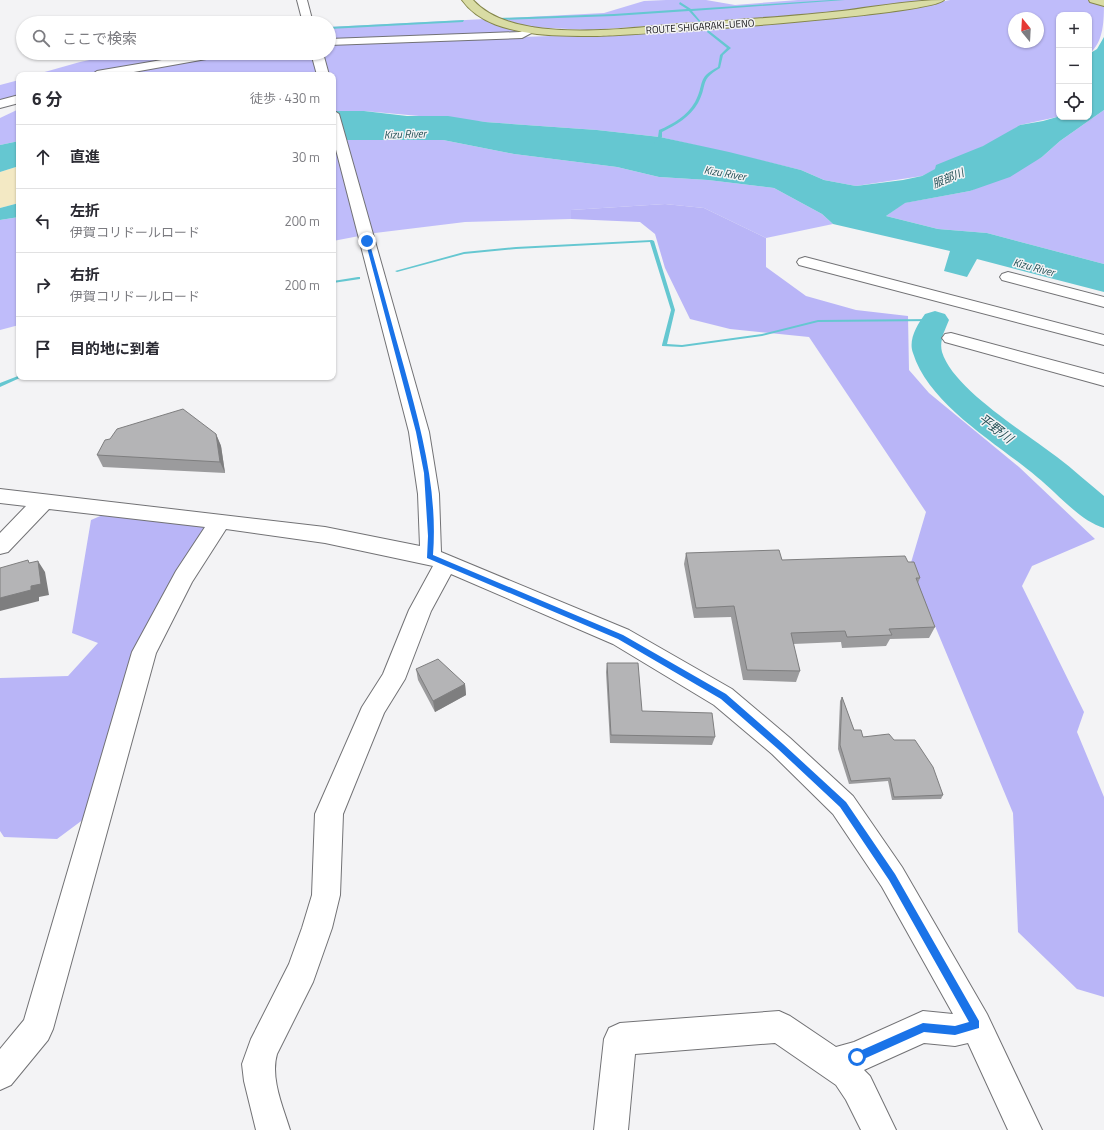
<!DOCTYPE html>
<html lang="ja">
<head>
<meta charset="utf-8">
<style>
  :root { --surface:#fff; --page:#f2f2f3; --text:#2b2b33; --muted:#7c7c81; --line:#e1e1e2 }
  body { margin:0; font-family:"Titillium Web","Noto Sans JP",sans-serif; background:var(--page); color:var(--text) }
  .controls { position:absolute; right:12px; top:12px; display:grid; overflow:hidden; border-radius:8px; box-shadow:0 1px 3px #0004 }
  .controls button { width:36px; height:36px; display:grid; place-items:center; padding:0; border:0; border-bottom:1px solid var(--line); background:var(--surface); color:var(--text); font:20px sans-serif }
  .compass { position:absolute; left:1008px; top:12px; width:36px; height:36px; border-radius:50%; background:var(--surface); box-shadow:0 1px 3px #0004; rotate:342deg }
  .stop { position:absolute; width:12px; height:12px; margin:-9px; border:3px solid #1a73e8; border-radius:50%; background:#fff }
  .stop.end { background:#1a73e8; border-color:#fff; box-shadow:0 1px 4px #0008 }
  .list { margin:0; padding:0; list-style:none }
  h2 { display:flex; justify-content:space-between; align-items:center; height:52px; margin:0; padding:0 16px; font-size:17px }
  h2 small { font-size:13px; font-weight:400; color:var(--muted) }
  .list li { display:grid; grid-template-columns:26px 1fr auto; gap:12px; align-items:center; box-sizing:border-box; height:64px; padding:0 16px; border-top:1px solid var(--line) }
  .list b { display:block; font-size:15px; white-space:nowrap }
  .list p { margin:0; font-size:13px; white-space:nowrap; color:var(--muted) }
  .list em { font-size:13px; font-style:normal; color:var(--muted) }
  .icon { flex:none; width:22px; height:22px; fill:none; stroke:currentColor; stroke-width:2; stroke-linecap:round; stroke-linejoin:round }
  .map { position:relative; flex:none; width:1104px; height:1130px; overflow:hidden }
  .search { position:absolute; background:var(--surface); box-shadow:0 1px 3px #0004; left:16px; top:16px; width:320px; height:44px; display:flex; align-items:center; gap:10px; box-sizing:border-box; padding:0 14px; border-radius:22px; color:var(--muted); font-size:15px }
  .panel { position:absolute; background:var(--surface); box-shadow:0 1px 3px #0004; left:16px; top:72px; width:320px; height:308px; border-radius:8px }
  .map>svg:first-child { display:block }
  .green { fill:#bfbcfa; fill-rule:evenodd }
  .forest { fill:#b9b5f7 }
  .sand { fill:#f3e9c4 }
  .water { fill:#65c7d1 }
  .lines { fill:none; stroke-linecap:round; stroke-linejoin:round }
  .stream { fill:#65c7d1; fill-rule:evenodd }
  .river { fill:#65c7d1; fill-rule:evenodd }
  .minor-casing { stroke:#727275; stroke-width:2 }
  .major-casing { stroke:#84864a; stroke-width:2 }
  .minor { fill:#fff; fill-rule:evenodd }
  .major { fill:#d9dca4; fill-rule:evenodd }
  .wall { fill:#9b9b9d }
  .shaded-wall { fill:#7e7e7f }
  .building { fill:#b4b4b6; stroke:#7e7e7f }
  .route { fill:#1a73e8 }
  .labels { text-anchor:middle; stroke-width:3; stroke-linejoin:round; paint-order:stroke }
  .far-street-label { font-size:10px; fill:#141415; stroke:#f3f3f5 }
  .far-water-label { font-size:11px; font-style:italic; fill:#265257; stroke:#f3f3f5 }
  .water-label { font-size:13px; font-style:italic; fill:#265257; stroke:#f3f3f5 }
</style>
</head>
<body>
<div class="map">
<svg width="1104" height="1130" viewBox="0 0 1104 1130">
  <rect width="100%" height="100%" fill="#f3f3f5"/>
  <g class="green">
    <path d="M666 0H706L735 5 798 0H929L818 15 589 30 529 27 516 32 329 40V27L604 13 644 1Z"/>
    <path d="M950 0H1104C1104 21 1104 42 1089 54V15H1059V113L1057 117 1020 125 1002 137 922 176 856 186 824 180 801 170 660 137 597 130 485 122 364 111H333V75H109L239 53H329V44L579 35 903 9ZM1014 18H1038V42H1014Z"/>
    <path d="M123 53H207L83 75H34L80 62Z"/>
    <path d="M19 80V95L0 101V85Z"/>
    <path d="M19 109V141L0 145V118Z"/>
    <path d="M1104 110V264L987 233 938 229 886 216 904 203 970 191 1042 157 1060 141Z"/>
    <path d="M333 140H443L514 154 617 167 659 177 708 180 774 188 822 214 833 224 766 238 704 208 665 204 571 210V219L465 222 375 233 333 241Z"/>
    <path d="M19 217V325L0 330V220Z"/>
  </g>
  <g class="forest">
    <path d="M665 204 704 208 766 238V267L806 296 856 310 908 316 909 370 929 393 1019 467 1095 539 1032 566 1022 586 1084 712 1077 732 1104 797V997L1077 989 1018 932 1013 813 910 566 926 512 809 337 730 329 690 319 665 268 655 234 640 222 571 219V210Z"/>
    <path d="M105 514 204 524 207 533 179 576 92 813 57 839 4 837 0 831V678L68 676 98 643 72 633 91 520Z"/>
  </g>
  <path class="sand" d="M19 166V203L0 208V172Z"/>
  <g class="water">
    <path d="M1104 37V110L1060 141 1042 157 1010 177 970 191 905 203 886 216 938 229 987 233 1104 264V292L977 259 967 277 944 271 950 251 833 224 822 214 774 188 708 180 659 177 617 167 514 154 443 140H333V111H364L407 116H448L485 122 597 130 660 137 729 152 801 170 824 180 856 186 903 180 922 176 935 169 936 165 983 146 1020 125 1043 121 1057 117 1059 113V117H1089V54L1097 49Z"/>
    <path d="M19 141V166L0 172V145Z"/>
    <path d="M19 203V217L0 220V208Z"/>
  </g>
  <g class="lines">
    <g class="stream">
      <path d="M831 0H845L692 11 702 23 701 24 689 11 614 16 499 20 498 19 499 18 614 14 687 9 679 4 680 2 691 9Z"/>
      <path d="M464 20 463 22 329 29V27Z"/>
      <path d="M708 30 731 48 723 55 720 68C699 80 708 85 698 103 690 117 676 125 662 132V137L657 144H655L654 143 658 137 659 130C673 124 687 116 695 102 705 84 696 78 718 67L720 55 727 48 707 32Z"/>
      <path d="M130 53H135L129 55Z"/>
      <path d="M652 240 654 241 675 310 667 344 682 345 762 334 818 320 935 319 937 320 935 321 818 322 762 336 682 347 662 346V345L671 310 650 242 516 249 464 254 397 272 395 271 464 252 516 247Z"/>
      <path d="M358 277H360V279L333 283V281Z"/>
      <path d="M18 376 19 377H22L0 387V383Z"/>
    </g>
    <path class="river" d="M935 311 945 314 949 320C945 330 939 341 942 352 953 389 1026 433 1057 457 1073 469 1088 483 1104 496V528C1080 521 1057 493 1037 477 997 443 929 405 913 353 908 340 917 325 925 314Z"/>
    <g class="minor-casing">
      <g id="minor">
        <path d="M297 0H307L313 23H303Z"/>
        <path d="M532 27 537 30 522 38 329 45V39L520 32Z"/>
        <path d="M203 53H229L223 56 117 75H91L97 71Z"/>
        <path d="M311 53H323L329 75H317Z"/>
        <path d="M19 95V103L0 108V100Z"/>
        <path d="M333 110 339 114 429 432 439 494 441 552 629 630 732 689 790 738 853 796 902 867 987 1014 1042 1130H1008L968 1043 955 1046 924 1043 864 1070 870 1076 896 1130H861L846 1100 836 1085 775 1043 635 1054 628 1130H594L604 1039 609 1028 620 1023 779 1011 790 1016 836 1047 854 1042 923 1011 953 1014 882 887 833 814 772 754 714 705 613 644 451 574 431 611 405 679 384 713 343 814 340 895 332 928 313 982 277 1054C270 1078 283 1107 290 1130H256L244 1081 242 1064 251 1039 289 964 302 928 312 895 315 814 362 707 383 674 409 610 433 566 325 543 226 529 192 582 156 653 53 1029 48 1040 11 1085 0 1090V1049L24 1020 132 652 176 571 205 527 49 509 8 552 0 554V533L26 506 0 503V489L325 527 420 546 418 494 409 432 333 138Z"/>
        <path d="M805 257 1104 335V345L799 265 797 262 799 259Z"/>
        <path d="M1008 272 1104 297V307L1002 280 1000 277 1002 274Z"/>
        <path d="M951 333 1104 374V386L945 342 942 338 945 334Z"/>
      </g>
    </g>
    <g class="major-casing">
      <g id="major">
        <path d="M462 0H473C513 45 625 28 680 24 734 20 788 17 842 11 876 7 910 0 944 0 932 15 636 35 597 36 577 36 557 36 537 34 509 30 479 24 462 0Z"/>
        <path d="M1089 0H1104V6L1090 2Z"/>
      </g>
    </g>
    <use href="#minor" class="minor"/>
    <use href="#major" class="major"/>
  </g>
  <g class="wall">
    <path d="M216 434 221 446 225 473 103 467 97 455Z"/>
    <path d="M686 553 782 560 908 562 920 578 918 583 935 627 929 638 890 639 886 646 842 648 841 642 793 644 800 671 796 682 743 680 731 617 694 618 684 564Z"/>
    <path d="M607 663 642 711 715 737 712 745 610 743 606 672Z"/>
    <path d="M416 669 465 684 466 695 435 712 418 680Z"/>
    <path d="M842 697 854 730 863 737 894 740 943 795 941 799 892 800 888 781 849 784 838 749 840 701Z"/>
  </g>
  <g class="shaded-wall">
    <path d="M216 434 221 446 225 473 220 462Z"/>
    <path d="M38 561 45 572 49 595 39 597V601L0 611V598L31 586Z"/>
    <path d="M465 684 466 695 435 712 433 701Z"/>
  </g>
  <g class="building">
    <path d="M183 409 216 434 220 462 97 455 105 440 110 439 117 429Z"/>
    <path d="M779 550 782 560 905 556 908 562H914L920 578H916L935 627 889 629 892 635 847 637 845 631 791 633 800 671 747 670 734 606 696 608 686 553Z"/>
    <path d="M28 560 29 563 38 561 41 584 31 586V590L0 598V568Z"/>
    <path d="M438 659 465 684 433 701 416 669Z"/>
    <path d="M607 663H638L642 711 712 713 715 737 611 735Z"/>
    <path d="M842 697 854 730H861L863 737 889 734 894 740H915L933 767 943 795 894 797 890 778 851 781 840 745Z"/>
  </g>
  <path class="route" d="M365 240 369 241C381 283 392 325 404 367 421 429 438 490 433 555L623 635 726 694 783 744 846 802 895 874 979 1021V1028L955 1035 924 1032 857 1062 853 1060V1054L923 1023 955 1026 969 1022 889 880 840 807 778 749 721 699 618 639 427 558 428 536 424 473 416 432Z"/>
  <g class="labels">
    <g class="far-street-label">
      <text transform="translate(700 26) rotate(-4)" y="4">ROUTE SHIGARAKI-UENO</text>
    </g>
    <g class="far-water-label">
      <text transform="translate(405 134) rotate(-2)" y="4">Kizu River</text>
      <text transform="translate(725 173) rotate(10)" y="4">Kizu River</text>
      <text transform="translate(948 178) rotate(-22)" y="4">服部川</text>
      <text transform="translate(1034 267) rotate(15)" y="4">Kizu River</text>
    </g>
    <g class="water-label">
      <text transform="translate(996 428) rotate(37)" y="5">平野川</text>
    </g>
  </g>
</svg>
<div class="controls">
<button>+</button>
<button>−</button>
<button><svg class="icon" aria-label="locate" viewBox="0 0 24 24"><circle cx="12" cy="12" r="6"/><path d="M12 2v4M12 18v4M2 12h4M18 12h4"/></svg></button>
</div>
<svg class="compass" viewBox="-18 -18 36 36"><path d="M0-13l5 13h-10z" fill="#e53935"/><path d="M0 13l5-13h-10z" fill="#7c7c81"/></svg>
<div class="stop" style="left:857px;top:1057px"></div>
<div class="stop end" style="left:367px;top:241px"></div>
<div class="search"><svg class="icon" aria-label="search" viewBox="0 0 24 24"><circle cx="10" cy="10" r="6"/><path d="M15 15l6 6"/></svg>ここで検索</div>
<section class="panel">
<h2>6 分<small>徒歩 · 430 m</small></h2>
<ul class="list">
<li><svg class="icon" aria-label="ahead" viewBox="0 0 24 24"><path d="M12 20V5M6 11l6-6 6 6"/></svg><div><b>直進</b></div><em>30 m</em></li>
<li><svg class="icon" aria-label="left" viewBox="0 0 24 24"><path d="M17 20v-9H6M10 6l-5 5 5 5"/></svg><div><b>左折</b><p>伊賀コリドールロード</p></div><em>200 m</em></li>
<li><svg class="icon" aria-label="right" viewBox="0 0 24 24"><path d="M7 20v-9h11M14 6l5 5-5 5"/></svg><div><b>右折</b><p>伊賀コリドールロード</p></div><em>200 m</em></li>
<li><svg class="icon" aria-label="arrive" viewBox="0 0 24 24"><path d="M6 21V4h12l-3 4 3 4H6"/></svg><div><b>目的地に到着</b></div></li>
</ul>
</section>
</div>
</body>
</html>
